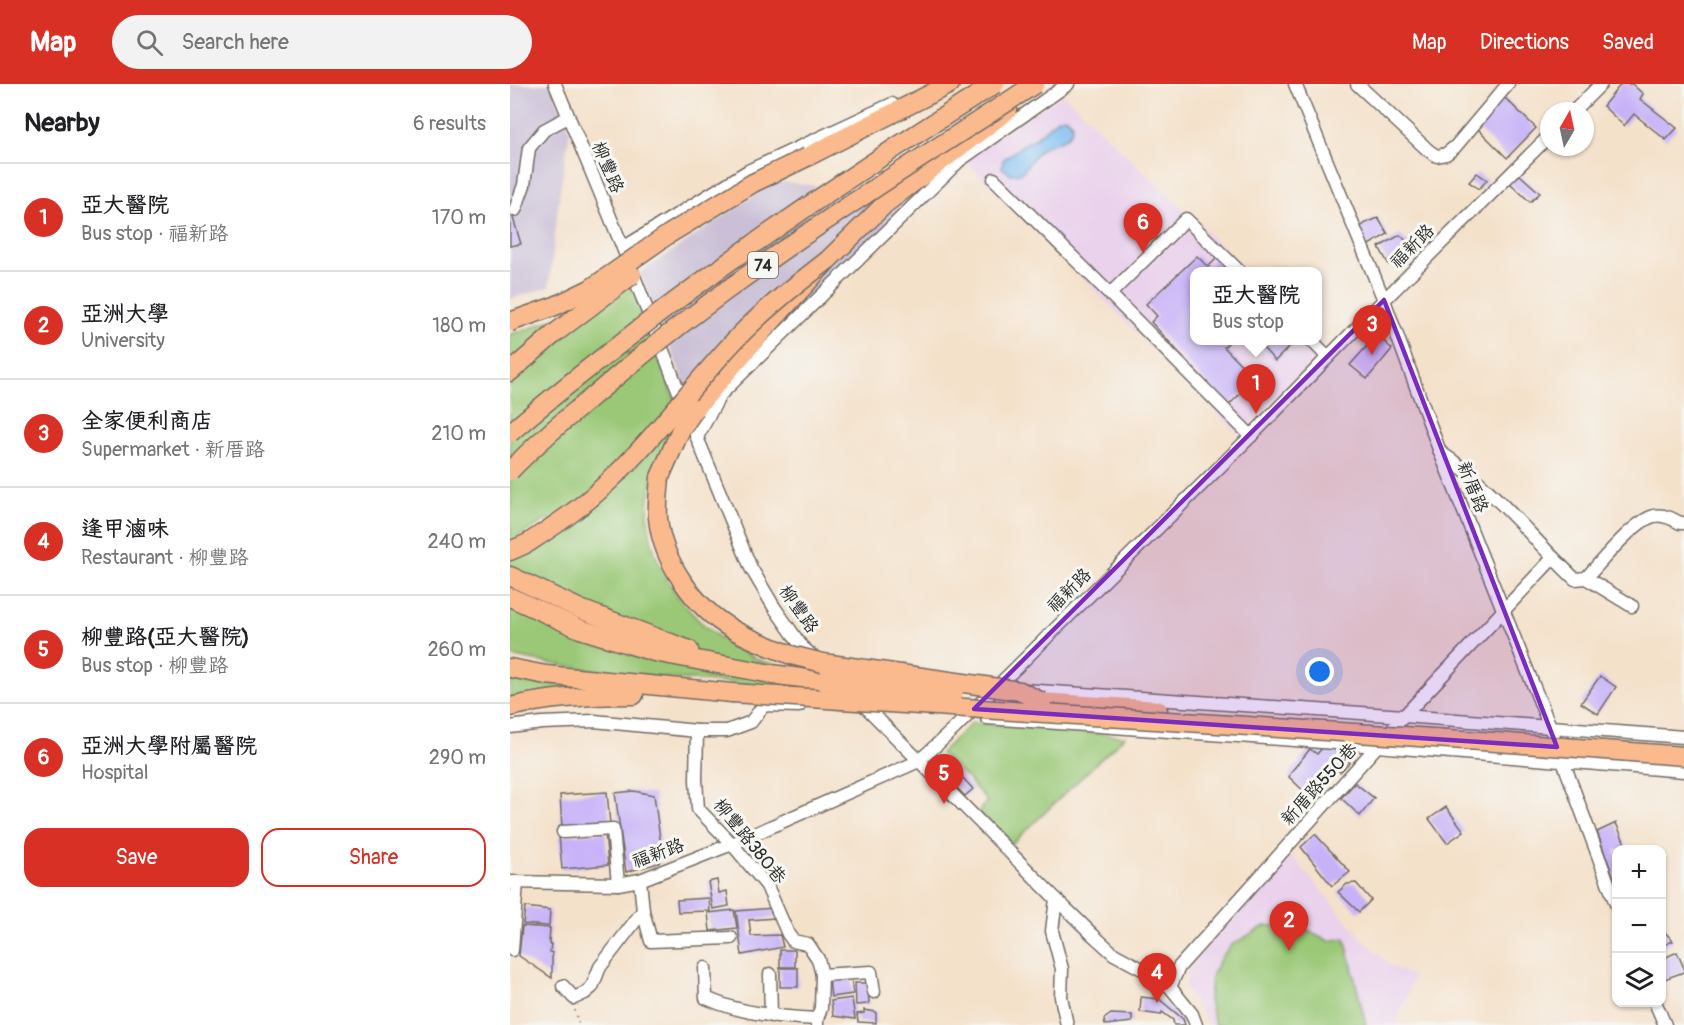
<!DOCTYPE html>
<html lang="en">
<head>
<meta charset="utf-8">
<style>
  :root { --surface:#fff; --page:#f2f2f2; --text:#202124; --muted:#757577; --line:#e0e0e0; --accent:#d93025 }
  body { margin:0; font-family:Pangolin,"LXGW WenKai TC",sans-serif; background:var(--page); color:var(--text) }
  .controls { position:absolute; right:18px; bottom:18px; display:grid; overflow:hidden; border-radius:12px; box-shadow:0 2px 4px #0004 }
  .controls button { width:54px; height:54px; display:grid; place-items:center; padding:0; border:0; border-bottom:2px solid var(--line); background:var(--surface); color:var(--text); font:30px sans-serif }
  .compass { position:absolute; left:1030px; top:18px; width:54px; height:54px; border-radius:50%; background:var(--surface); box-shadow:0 2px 4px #0004; rotate:9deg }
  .you { position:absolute; left:810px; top:588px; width:21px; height:21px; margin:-15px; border:4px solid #fff; border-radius:50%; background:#1a73e8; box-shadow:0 0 0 9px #1a73e833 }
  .badge { display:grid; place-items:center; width:39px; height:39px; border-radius:50%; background:var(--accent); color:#fff; font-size:20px; font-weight:700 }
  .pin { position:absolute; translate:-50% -50px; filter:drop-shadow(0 2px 3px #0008) }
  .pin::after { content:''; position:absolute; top:32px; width:21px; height:18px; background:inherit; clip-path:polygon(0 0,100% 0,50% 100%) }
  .popup { position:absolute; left:680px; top:183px; width:132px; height:78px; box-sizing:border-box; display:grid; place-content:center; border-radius:12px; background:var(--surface); filter:drop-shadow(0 2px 4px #0005); font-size:20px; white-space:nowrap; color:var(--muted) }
  .popup b { font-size:22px; color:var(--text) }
  .popup::after { content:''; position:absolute; left:50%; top:100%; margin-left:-12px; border:12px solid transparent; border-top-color:var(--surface) }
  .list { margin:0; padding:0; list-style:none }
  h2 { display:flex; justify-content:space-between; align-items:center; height:78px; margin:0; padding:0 24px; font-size:26px }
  h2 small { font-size:20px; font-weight:400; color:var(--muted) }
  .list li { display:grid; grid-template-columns:39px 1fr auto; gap:18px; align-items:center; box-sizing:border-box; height:108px; padding:0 24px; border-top:2px solid var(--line) }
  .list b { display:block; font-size:22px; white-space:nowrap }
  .list p { margin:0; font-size:20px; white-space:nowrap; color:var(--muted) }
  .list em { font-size:20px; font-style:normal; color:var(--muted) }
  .actions { display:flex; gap:12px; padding:18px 24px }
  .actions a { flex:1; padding:14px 0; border:2px solid var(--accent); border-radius:18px; text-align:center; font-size:21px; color:var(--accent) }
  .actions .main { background:var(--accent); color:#fff }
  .icon { flex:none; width:33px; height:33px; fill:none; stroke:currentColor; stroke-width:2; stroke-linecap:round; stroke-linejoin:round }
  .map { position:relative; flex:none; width:1174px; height:941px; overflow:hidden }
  header { display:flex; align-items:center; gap:36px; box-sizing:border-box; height:84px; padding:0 30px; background:var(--accent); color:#fff }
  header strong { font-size:28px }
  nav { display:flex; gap:33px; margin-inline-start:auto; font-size:21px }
  .search { width:420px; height:54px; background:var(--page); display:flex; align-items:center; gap:15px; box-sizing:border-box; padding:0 21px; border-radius:33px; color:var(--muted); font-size:22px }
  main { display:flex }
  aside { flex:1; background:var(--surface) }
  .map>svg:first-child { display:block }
  .built { fill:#ead1ec }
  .industrial { fill:#cabfd6 }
  .green { fill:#9ac876; stroke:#627a50; stroke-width:1.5 }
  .water { fill:#7ebef2; stroke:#54748e; stroke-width:1.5 }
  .building { fill:#c7b2f8 }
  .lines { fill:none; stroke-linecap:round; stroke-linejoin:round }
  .minor-casing { stroke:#716b63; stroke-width:15 }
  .highway-casing { stroke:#716b63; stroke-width:21 }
  .path { stroke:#716b63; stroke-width:1.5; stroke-dasharray:1.5 4.5; stroke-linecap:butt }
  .minor { stroke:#fff; stroke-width:12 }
  .highway { stroke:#fbba8d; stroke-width:18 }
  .highway-bridge-casing { stroke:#716b63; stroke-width:21; stroke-linecap:butt }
  .highway-bridge { stroke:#fbba8d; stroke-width:18 }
  .marked { fill:#7b2cbf; fill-opacity:0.2; stroke:#7b2cbf; stroke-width:4.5; stroke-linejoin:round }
  .labels { text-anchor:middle; stroke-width:6; stroke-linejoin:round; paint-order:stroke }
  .shield { fill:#f6f6f2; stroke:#686867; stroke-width:1.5 }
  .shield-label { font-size:16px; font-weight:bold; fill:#2b2b2b }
  .street-label { font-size:18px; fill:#2b2b2b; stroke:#f6f6f2 }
</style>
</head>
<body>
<header>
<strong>Map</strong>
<div class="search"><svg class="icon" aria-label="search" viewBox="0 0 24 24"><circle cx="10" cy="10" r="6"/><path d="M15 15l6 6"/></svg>Search here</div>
<nav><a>Map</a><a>Directions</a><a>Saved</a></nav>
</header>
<main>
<aside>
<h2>Nearby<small>6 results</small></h2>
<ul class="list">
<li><span class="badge">1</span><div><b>亞大醫院</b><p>Bus stop · 福新路</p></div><em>170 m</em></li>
<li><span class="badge">2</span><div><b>亞洲大學</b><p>University</p></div><em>180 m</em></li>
<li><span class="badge">3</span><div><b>全家便利商店</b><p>Supermarket · 新厝路</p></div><em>210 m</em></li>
<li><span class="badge">4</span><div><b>逢甲滷味</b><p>Restaurant · 柳豐路</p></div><em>240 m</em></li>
<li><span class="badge">5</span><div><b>柳豐路(亞大醫院)</b><p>Bus stop · 柳豐路</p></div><em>260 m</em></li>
<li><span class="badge">6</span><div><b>亞洲大學附屬醫院</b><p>Hospital</p></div><em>290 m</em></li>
</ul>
<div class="actions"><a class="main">Save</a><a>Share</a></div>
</aside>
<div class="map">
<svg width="1174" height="941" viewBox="0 0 1174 941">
  <rect width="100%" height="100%" fill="#f6f6f2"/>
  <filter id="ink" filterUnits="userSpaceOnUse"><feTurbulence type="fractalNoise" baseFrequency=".0167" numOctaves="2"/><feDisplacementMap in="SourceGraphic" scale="12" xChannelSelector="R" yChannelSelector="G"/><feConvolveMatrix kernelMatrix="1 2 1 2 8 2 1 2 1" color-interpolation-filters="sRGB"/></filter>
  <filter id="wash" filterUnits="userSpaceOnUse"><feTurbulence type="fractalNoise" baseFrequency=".008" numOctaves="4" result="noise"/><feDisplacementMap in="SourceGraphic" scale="24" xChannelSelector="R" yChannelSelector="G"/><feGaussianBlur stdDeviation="1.35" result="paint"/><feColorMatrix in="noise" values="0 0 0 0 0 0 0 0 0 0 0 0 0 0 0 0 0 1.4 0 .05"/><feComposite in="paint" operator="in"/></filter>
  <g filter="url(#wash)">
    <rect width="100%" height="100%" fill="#f4e1ca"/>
    <g class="built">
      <path d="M553 10 737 187 684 188V256H807L817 264 729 351 454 75Z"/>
      <path d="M781 771 852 854 882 883 904 893 888 933 889 941H698L697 937 675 903 680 881Z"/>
    </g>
    <g class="industrial">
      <path d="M0 0H40L60 47 50 105 39 203 0 215Z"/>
      <path d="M265 97 410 114 190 337 130 189Z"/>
    </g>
    <g class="green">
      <path d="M116 187 164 314 173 332C166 347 159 362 151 377 148 383 144 390 142 398 124 466 172 536 231 567 238 570 245 575 252 577 270 583 291 584 310 586L338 620 252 616V601C167 596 83 589 0 572V474L49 448 38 435 0 457V250L18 245 52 231Z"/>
      <path d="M0 596 86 604 0 618Z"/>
      <path d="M462 639 615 652 502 760 468 728 477 717 457 694 430 669Z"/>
      <path d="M755 842H775L794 844 819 857 835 854 856 941H705L699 916 701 893 711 874 721 861Z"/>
    </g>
    <path class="water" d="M554 33C558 35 563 38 562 44 559 57 543 58 534 63 526 67 518 82 511 89L501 90 492 84 493 76 514 60 523 56 547 35Z"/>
    <g id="blocks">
      <g class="building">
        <path d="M1111 0H1122L1133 10 1130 15 1167 44 1156 56 1124 30 1114 42 1093 22Z"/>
        <path d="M991 10 1026 44 997 74 965 42Z"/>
        <path d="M967 89 977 96 969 105 959 98Z"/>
        <path d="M1010 91 1030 109 1020 118 1000 99Z"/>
        <path d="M0 124 11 160 0 162Z"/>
        <path d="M868 134 878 150 857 162 848 145 856 139Z"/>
        <path d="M890 151 906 166 879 181 869 163Z"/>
        <path d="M687 172 698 183 708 173 722 188H684V256H721L714 263 745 295 718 322 641 238 647 232 636 220Z"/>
        <path d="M867 251 882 265 857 295 840 281Z"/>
        <path d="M746 256H786L765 277Z"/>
        <path d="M1090 592 1106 603 1088 630 1071 619Z"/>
        <path d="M813 663 825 664 840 678 830 688 826 685 801 714 779 693 781 688 800 665 807 670Z"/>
        <path d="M440 680 463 705 455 712 431 688Z"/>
        <path d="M845 699 864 714 850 732 831 714Z"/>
        <path d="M124 707 144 711 152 769 149 779 116 788 105 709Z"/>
        <path d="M97 708 100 740 52 744 50 711Z"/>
        <path d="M936 723 954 747 937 759 919 735Z"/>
        <path d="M1106 739 1117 764 1120 766H1106V799L1087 748Z"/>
        <path d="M95 748 98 781 52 785 49 752Z"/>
        <path d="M805 750 840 788 822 802 791 763Z"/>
        <path d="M207 796 209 809 217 807 219 822 203 825 198 798Z"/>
        <path d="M846 799 861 816 849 828 828 808 837 800Z"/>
        <path d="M199 814 200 827 168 828 167 816Z"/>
        <path d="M15 823 40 826 39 842 13 840Z"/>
        <path d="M263 824 265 834 239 836 241 852 270 851 273 863 232 871 226 827Z"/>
        <path d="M224 826 227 844 200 847 198 829Z"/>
        <path d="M12 842 40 844 39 860H41L40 868 42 869V894L9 872Z"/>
        <path d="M1154 847 1163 857 1152 862V848Z"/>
        <rect x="270" y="866" width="15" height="17"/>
        <path d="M1167 868 1174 884V888L1152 896V875Z"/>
        <rect x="270" y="884" width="18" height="19"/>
        <path d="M341 893 343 910 321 913 319 895Z"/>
        <path d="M345 899H358L359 920 346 921Z"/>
        <path d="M631 913 649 915 673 935 675 941H664L663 936 652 928 651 931 630 928Z"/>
        <path d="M342 914 345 935 323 932 321 917Z"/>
        <path d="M354 926 366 928V939L348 938 347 930 354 929Z"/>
        <path d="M601 930 622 931V938L595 941 594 935Z"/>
      </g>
    </g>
  </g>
  <g filter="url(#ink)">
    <use href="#blocks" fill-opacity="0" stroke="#716b63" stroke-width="1.5"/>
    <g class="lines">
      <g class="minor-casing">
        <g id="minor">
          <path d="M45 0 113 164 181 339 241 484 264 523 292 563 306 575"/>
          <path d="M785 0 874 216 930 368 1046 658 1106 820"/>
          <path d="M847 0 919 67 927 72 936 70 945 63 998 0"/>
          <path d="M1064 27 1091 0"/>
          <path d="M484 95 600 210"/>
          <path d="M5 126 14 101 19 64 34 46 58 33"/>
          <path d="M113 164 238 87 382 20"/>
          <path d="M730 188 676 135 600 210 741 352"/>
          <path d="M801 256 818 273"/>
          <path d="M187 353 210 311 450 76 558 0"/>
          <path d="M930 368C982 402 1020 453 1065 495L1076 494C1091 478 1124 437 1144 432 1154 430 1163 435 1170 439H1174"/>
          <path d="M1076 494 1122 522"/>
          <path d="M514 606 894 632 1174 653"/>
          <path d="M349 616 546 815 583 851 604 870 645 892 660 903 682 930 686 941"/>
          <path d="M289 622 254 621 241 638 217 647H187L186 696 188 725 222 760 257 802 278 850 283 857 298 860 308 875 312 891 311 924 307 935V941"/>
          <path d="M477 634 867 662 1174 687"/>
          <path d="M0 643 32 639 84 637 187 647"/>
          <path d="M53 748 103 745 108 800"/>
          <path d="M130 796 133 827 141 857 221 854"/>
          <path d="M0 798 108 800 130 796 222 760 409 677 445 644 741 352 874 216 1039 52"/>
          <path d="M546 815 542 847 552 885 551 913 557 941"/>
          <path d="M2 866 7 798"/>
          <path d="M195 884 196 914C231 930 269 933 307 935"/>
          <path d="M260 890 261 932"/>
          <path d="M312 891 361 888 364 908"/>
          <path d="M53 902 64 914 75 909 82 903 90 883 133 827"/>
          <path d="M660 903 669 883 894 632 1043 474"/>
          <path d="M1145 918 1155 941"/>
        </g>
      </g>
      <g class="highway-casing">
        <g id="highway">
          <path d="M297 73 440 0"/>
          <path d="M0 288 44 250"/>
          <path d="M185 325 251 249 318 176 375 120 498 26"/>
          <path d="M150 393C149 407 147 421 148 434 152 477 185 524 222 545 241 556 261 563 281 571"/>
          <path d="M0 467 18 459"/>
          <path d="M0 492 70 525 179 566"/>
          <path d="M0 513 70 545 144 568 261 590 313 597"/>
          <path d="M0 584 36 591 222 609"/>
          <path d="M532 618 648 626"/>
          <path d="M0 623C41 613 82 611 124 611"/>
        </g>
      </g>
      <path class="path" d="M65 926 69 941"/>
      <use href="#minor" class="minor"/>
      <use href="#highway" class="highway"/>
      <g class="highway-bridge-casing">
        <g id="highway-bridge">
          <path d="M0 238 45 222 80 205 159 150 243 99 297 73"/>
          <path d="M44 250 122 191"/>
          <path d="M0 349C34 319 70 291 106 263 227 167 354 82 485 0"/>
          <path d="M0 387C31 354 67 326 101 297 233 185 381 94 525 0"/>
          <path d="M150 393 171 345 185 325"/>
          <path d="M18 459C44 442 71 424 94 402 143 357 182 301 228 253 256 224 287 200 318 176"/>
          <path d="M281 571 313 579 510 607 532 618"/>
          <path d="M313 597 444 609"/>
          <path d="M222 609 986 658 1174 672"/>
        </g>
      </g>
      <use href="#highway-bridge" class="highway-bridge"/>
    </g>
  </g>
  <path class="marked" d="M874 216 1047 663 464 625Z"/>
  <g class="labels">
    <rect class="shield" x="238" y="168" width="30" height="26" rx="4.5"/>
    <g class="shield-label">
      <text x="253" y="187">74</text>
    </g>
    <g class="street-label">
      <text transform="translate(98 83) rotate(67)" y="6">柳豐路</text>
      <text transform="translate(902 162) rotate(-45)" y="6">福新路</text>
      <text transform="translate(963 403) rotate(68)" y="6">新厝路</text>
      <text transform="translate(559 506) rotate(-45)" y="6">福新路</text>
      <text transform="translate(289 525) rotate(55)" y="6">柳豐路</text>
      <text transform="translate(809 700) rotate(-48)" y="6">新厝路550巷</text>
      <text transform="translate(240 757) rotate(51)" y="6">柳豐路380巷</text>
      <text transform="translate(148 769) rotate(-20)" y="6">福新路</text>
    </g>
  </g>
</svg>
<div class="controls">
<button>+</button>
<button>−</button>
<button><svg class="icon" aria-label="layers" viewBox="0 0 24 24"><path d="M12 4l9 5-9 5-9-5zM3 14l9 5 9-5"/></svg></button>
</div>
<svg class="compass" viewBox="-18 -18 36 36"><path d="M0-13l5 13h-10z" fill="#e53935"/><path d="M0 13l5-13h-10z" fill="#757577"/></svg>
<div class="you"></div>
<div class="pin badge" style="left:746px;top:330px">1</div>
<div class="popup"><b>亞大醫院</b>Bus stop</div>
<div class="pin badge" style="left:779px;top:867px">2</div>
<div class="pin badge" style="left:862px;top:271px">3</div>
<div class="pin badge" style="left:647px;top:919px">4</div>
<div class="pin badge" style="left:434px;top:720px">5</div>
<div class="pin badge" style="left:633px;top:169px">6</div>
</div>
</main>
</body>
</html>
